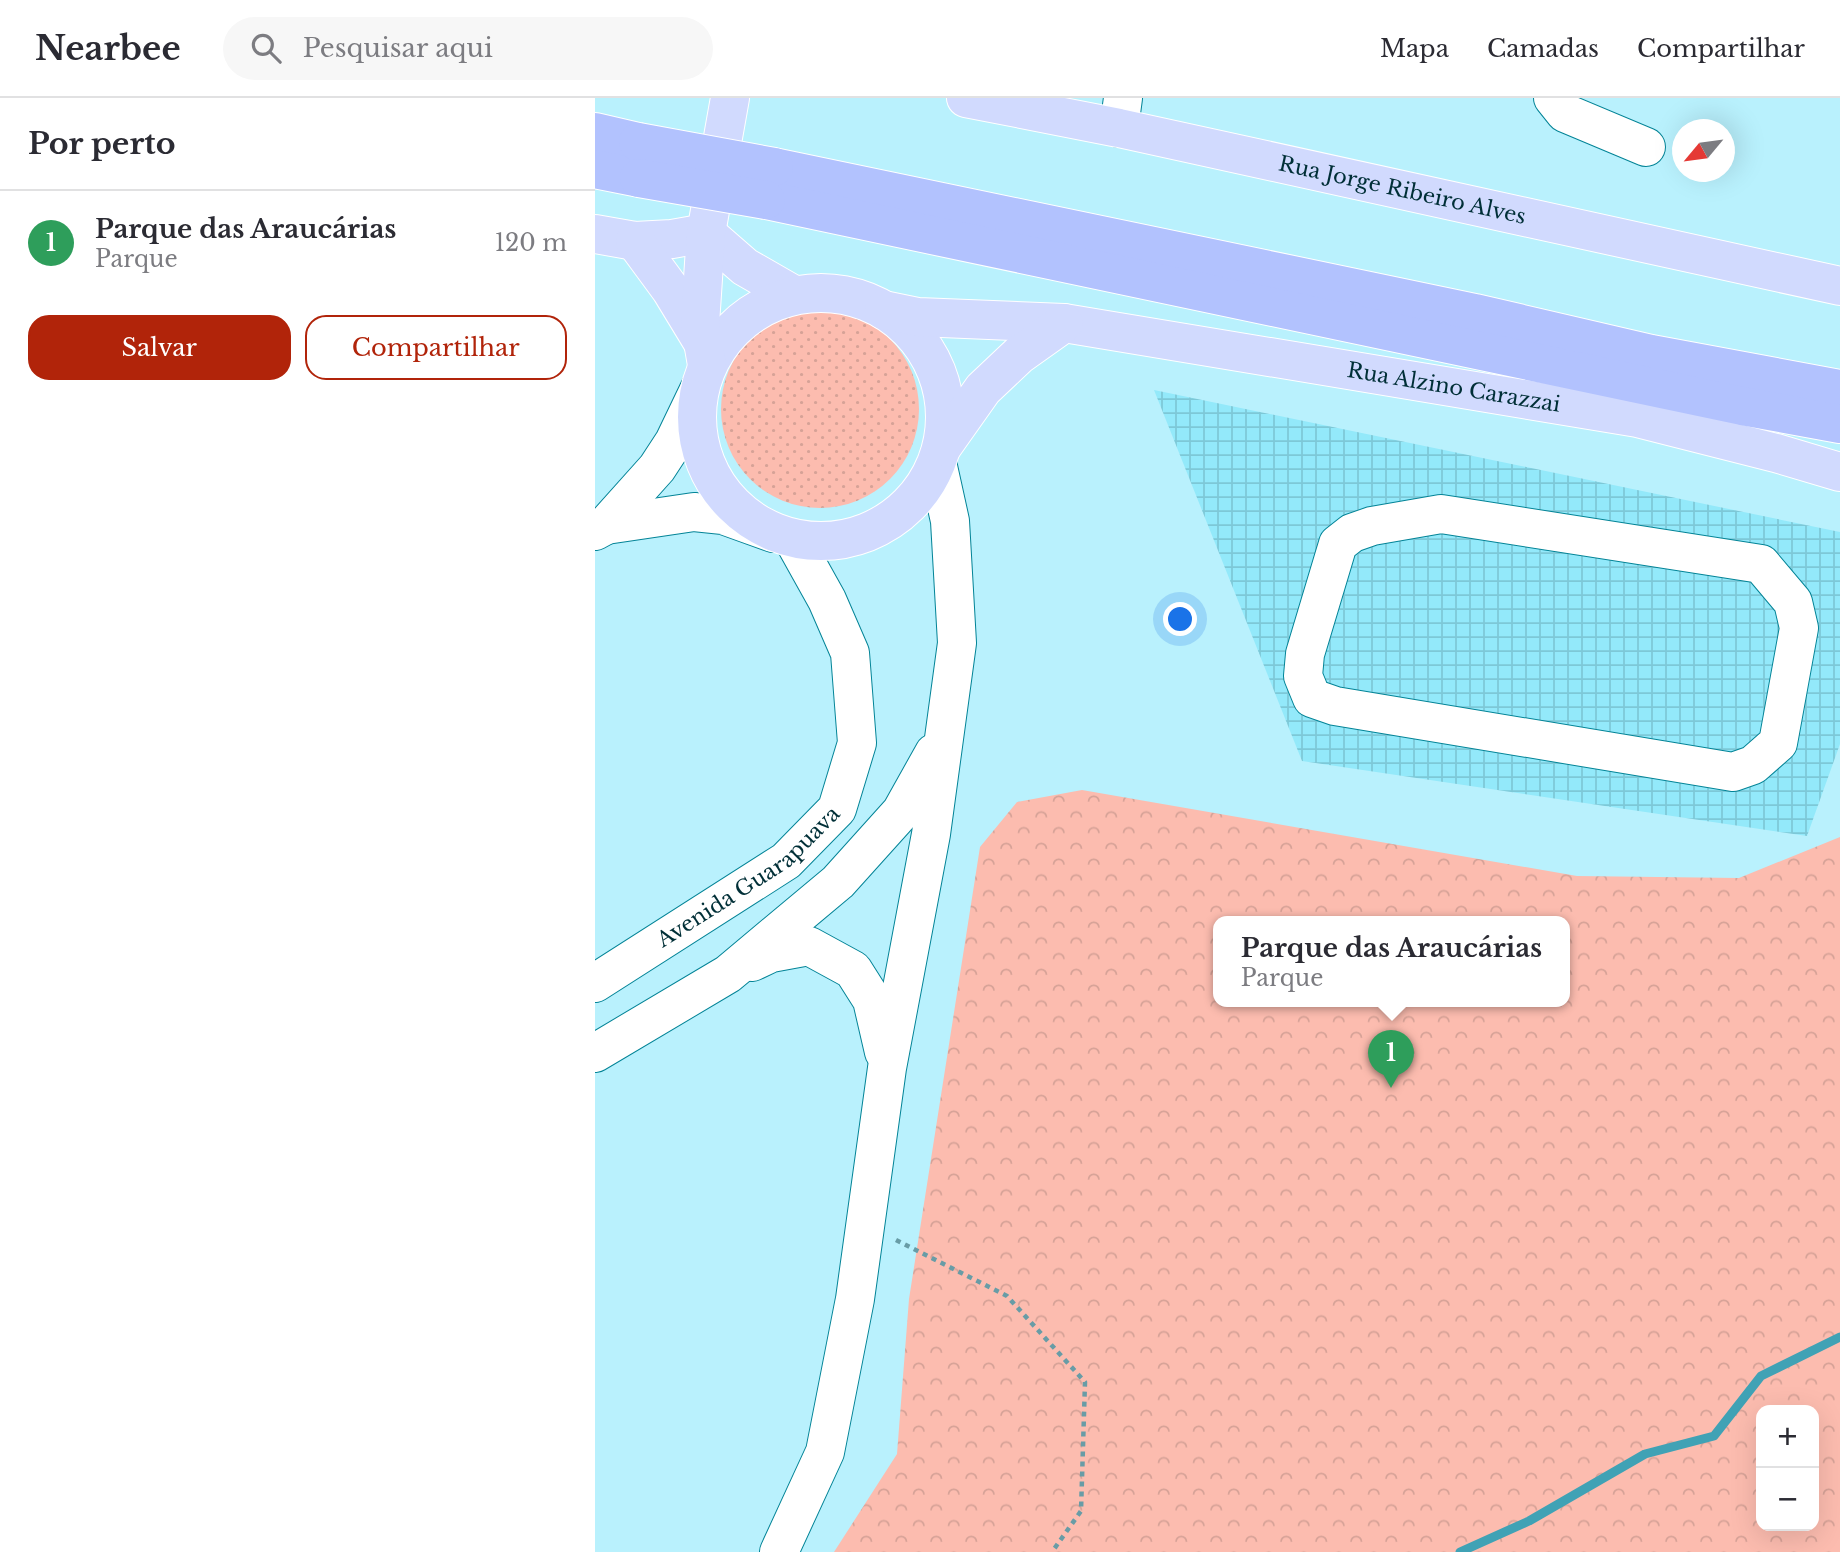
<!DOCTYPE html>
<html lang="pt">
<head>
<meta charset="utf-8">
<style>
  :root { --surface:#fff; --page:#f7f7f7; --text:#2b2b33; --muted:#7c7c81; --line:#e1e1e2; --accent:#b1240a }
  body { margin:0; font-family:"Libre Baskerville",serif; background:var(--page); color:var(--text) }
  .controls { position:absolute; right:21px; bottom:21px; display:grid; overflow:hidden; border-radius:14px; box-shadow:0 7px 28px #0002 }
  .controls button { width:63px; height:63px; display:grid; place-items:center; padding:0; border:0; border-bottom:2px solid var(--line); background:var(--surface); color:var(--text); font:35px sans-serif }
  .compass { position:absolute; left:1077px; top:21px; width:63px; height:63px; border-radius:50%; background:var(--surface); box-shadow:0 7px 28px #0002; rotate:241deg }
  .you { position:absolute; left:586px; top:522px; width:24px; height:24px; margin:-18px; border:5px solid #fff; border-radius:50%; background:#1a73e8; box-shadow:0 0 0 10px #1a73e833 }
  .badge { display:grid; place-items:center; width:46px; height:46px; border-radius:50%; background:var(--accent); color:#fff; font-size:23px; font-weight:700 }
  .pin { position:absolute; translate:-50% -58px; filter:drop-shadow(0 2px 4px #0008) }
  .pin::after { content:''; position:absolute; top:37px; width:24px; height:21px; background:inherit; clip-path:polygon(0 0,100% 0,50% 100%) }
  .popup { position:absolute; left:618px; top:818px; width:357px; height:91px; box-sizing:border-box; display:grid; place-content:center; border-radius:14px; background:var(--surface); filter:drop-shadow(0 2px 5px #0005); font-size:23px; white-space:nowrap; color:var(--muted) }
  .popup b { font-size:26px; color:var(--text) }
  .popup::after { content:''; position:absolute; left:50%; top:100%; margin-left:-14px; border:14px solid transparent; border-top-color:var(--surface) }
  .list { margin:0; padding:0; list-style:none }
  h2 { display:flex; justify-content:space-between; align-items:center; height:91px; margin:0; padding:0 28px; font-size:30px }
  h2 small { font-size:23px; font-weight:400; color:var(--muted) }
  .list li { display:grid; grid-template-columns:46px 1fr auto; gap:21px; align-items:center; box-sizing:border-box; height:105px; padding:0 28px; border-top:2px solid var(--line) }
  .list b { display:block; font-size:26px; white-space:nowrap }
  .list p { margin:0; font-size:23px; white-space:nowrap; color:var(--muted) }
  .list em { font-size:23px; font-style:normal; color:var(--muted) }
  .actions { display:flex; gap:14px; padding:21px 28px }
  .actions a { flex:1; padding:16px 0; border:2px solid var(--accent); border-radius:21px; text-align:center; font-size:24px; color:var(--accent) }
  .actions .main { background:var(--accent); color:#fff }
  .icon { flex:none; width:38px; height:38px; fill:none; stroke:currentColor; stroke-width:2; stroke-linecap:round; stroke-linejoin:round }
  .map { position:relative; flex:none; width:1245px; height:1454px; overflow:hidden }
  header { display:flex; align-items:center; gap:42px; box-sizing:border-box; height:98px; padding:0 35px; background:var(--surface); border-bottom:2px solid var(--line) }
  header strong { font-size:33px }
  nav { display:flex; gap:38px; margin-inline-start:auto; font-size:24px }
  .search { width:490px; height:63px; background:var(--page); display:flex; align-items:center; gap:18px; box-sizing:border-box; padding:0 24px; border-radius:38px; color:var(--muted); font-size:26px }
  main { display:flex }
  aside { flex:1; background:var(--surface) }
  .map>svg:first-child { display:block }
  .industrial { fill:url(#industrial-grid) }
  .grass { fill:url(#grass-dots) }
  .park { fill:url(#park-crowns); fill-rule:evenodd }
  .lines { fill:none; stroke-linecap:round; stroke-linejoin:round }
  .stream { stroke:#40a2b5; stroke-width:9 }
  .minor-casing { stroke:#038497; stroke-width:40 }
  .major-casing { stroke:#fff; stroke-width:40 }
  .highway-casing { stroke:#fff; stroke-width:40 }
  .path { stroke:#689ca6; stroke-width:4.5; stroke-dasharray:5 5; stroke-linecap:butt }
  .minor { stroke:#fff; stroke-width:38 }
  .major { stroke:#d1dafe; stroke-width:38 }
  .highway { stroke:#b2c2fe; stroke-width:38 }
  .highway-bridge-casing { stroke:#fff; stroke-width:40; stroke-linecap:butt }
  .highway-bridge { stroke:#b2c2fe; stroke-width:38 }
  .labels { text-anchor:middle; stroke-width:7; stroke-linejoin:round; paint-order:stroke }
  .street-label { font-size:21px; fill:#002f37; stroke:#b9f1fd }
</style>
</head>
<body>
<header>
<strong>Nearbee</strong>
<div class="search"><svg class="icon" aria-label="search" viewBox="0 0 24 24"><circle cx="10" cy="10" r="6"/><path d="M15 15l6 6"/></svg>Pesquisar aqui</div>
<nav><a>Mapa</a><a>Camadas</a><a>Compartilhar</a></nav>
</header>
<main>
<aside>
<h2>Por perto<small></small></h2>
<ul class="list">
<li><span class="badge" style="background:#2e9e5b">1</span><div><b>Parque das Araucárias</b><p>Parque</p></div><em>120 m</em></li>
</ul>
<div class="actions"><a class="main">Salvar</a><a>Compartilhar</a></div>
</aside>
<div class="map">
<svg width="1245" height="1454" viewBox="0 0 1245 1454">
  <defs>
    <pattern id="industrial-grid" width="8" height="8" patternUnits="userSpaceOnUse" patternTransform="scale(1.75)"><rect width="8" height="8" fill="#93e9fa"/><path d="M0 4h8M4 0v8" fill="none" stroke="#7dc8d7"/></pattern>
    <pattern id="grass-dots" width="8" height="8" patternUnits="userSpaceOnUse" patternTransform="scale(1.75)"><rect width="8" height="8" fill="#fcbcaf"/><path d="M2 2h.1M6 6h.1" fill="none" stroke="#d6a297" stroke-width="1.8" stroke-linecap="round"/></pattern>
    <pattern id="park-crowns" width="20" height="18" patternUnits="userSpaceOnUse" patternTransform="scale(1.75)"><rect width="20" height="18" fill="#fcbcaf"/><path d="M2 6a3 3 0 1 1 6 0M12 15a3 3 0 1 1 6 0" fill="none" stroke="#d6a297"/></pattern>
  </defs>
  <rect width="100%" height="100%" fill="#b9f1fd"/>
  <path class="industrial" d="M559 292 1245 434V646L1212 738 707 663Z"/>
  <circle class="grass" cx="225" cy="311" r="99"/>
  <path class="park" d="M487 692 982 778 1144 780 1245 739V1454H239L302 1356 314 1201 385 749 422 704ZM623 824H969V904H623ZM1166 1312H1219V1428H1166Z"/>
  <g class="lines">
    <path class="stream" d="M865 1454 934 1423 1050 1356 1119 1338 1166 1278 1245 1239"/>
    <g class="minor-casing">
      <g id="minor">
        <path d="M958 0 970 15 1051 49"/>
        <path d="M524 30 528 0"/>
        <path d="M846 416 1166 466 1198 504 1204 530 1183 645 1158 667 1138 674 740 608 717 600 708 578 710 556 743 446 757 435 777 428Z"/>
        <path d="M11 427 99 414 128 417 178 435"/>
        <path d="M0 433 11 427 62 370 79 344 104 292"/>
        <path d="M157 864 176 855 214 848 258 872 277 902 289 954"/>
        <path id="s1" d="M0 885 191 763 242 711 262 645 255 555 232 502 198 441"/>
        <path d="M0 955 133 876 243 784 306 714 339 655"/>
        <path d="M184 1454 230 1354 260 1201 292 970 336 736 362 545 355 423 342 364"/>
      </g>
    </g>
    <g class="major-casing">
      <g id="major">
        <path id="s2" d="M371 0 524 30 1245 188"/>
        <path d="M111 135 150 169 199 197"/>
        <path d="M0 136 40 143 77 141 111 135"/>
        <path d="M40 143 76 192 107 243"/>
        <circle cx="226" cy="319" r="124"/>
        <path id="s3" d="M289 212 323 219 469 225 1043 320 1181 355 1245 374"/>
        <path d="M112 267 105 226 111 135 135 0"/>
        <path d="M347 349 388 291 424 257 469 225"/>
      </g>
    </g>
    <g class="highway-casing">
      <g id="highway">
        <path d="M0 34 43 44"/>
        <path d="M179 69 880 215 1056 256 1245 291"/>
        <path d="M0 71 44 80"/>
        <path d="M171 102 1147 308 1245 326"/>
      </g>
    </g>
    <path class="path" d="M301 1142 412 1198 490 1284 486 1413 457 1454"/>
    <use href="#minor" class="minor"/>
    <use href="#major" class="major"/>
    <use href="#highway" class="highway"/>
    <g class="highway-bridge-casing">
      <g id="highway-bridge">
        <path d="M43 44 179 69"/>
        <path d="M44 80 171 102"/>
      </g>
    </g>
    <use href="#highway-bridge" class="highway-bridge"/>
  </g>
  <g class="labels">
    <g class="street-label">
      <text dy="7" stroke="none"><textPath href="#s2" startOffset="446">Rua Jorge Ribeiro Alves</textPath></text>
      <text dy="7" stroke="none"><textPath href="#s3" startOffset="576">Rua Alzino Carazzai</textPath></text>
      <text dy="7" stroke="none"><textPath href="#s1" startOffset="187">Avenida Guarapuava</textPath></text>
    </g>
  </g>
</svg>
<div class="controls">
<button>+</button>
<button>−</button>
</div>
<svg class="compass" viewBox="-18 -18 36 36"><path d="M0-13l5 13h-10z" fill="#e53935"/><path d="M0 13l5-13h-10z" fill="#7c7c81"/></svg>
<div class="you"></div>
<div class="pin badge" style="left:796px;top:990px;background:#2e9e5b">1</div>
<div class="popup"><b>Parque das Araucárias</b>Parque</div>
</div>
</main>
</body>
</html>
